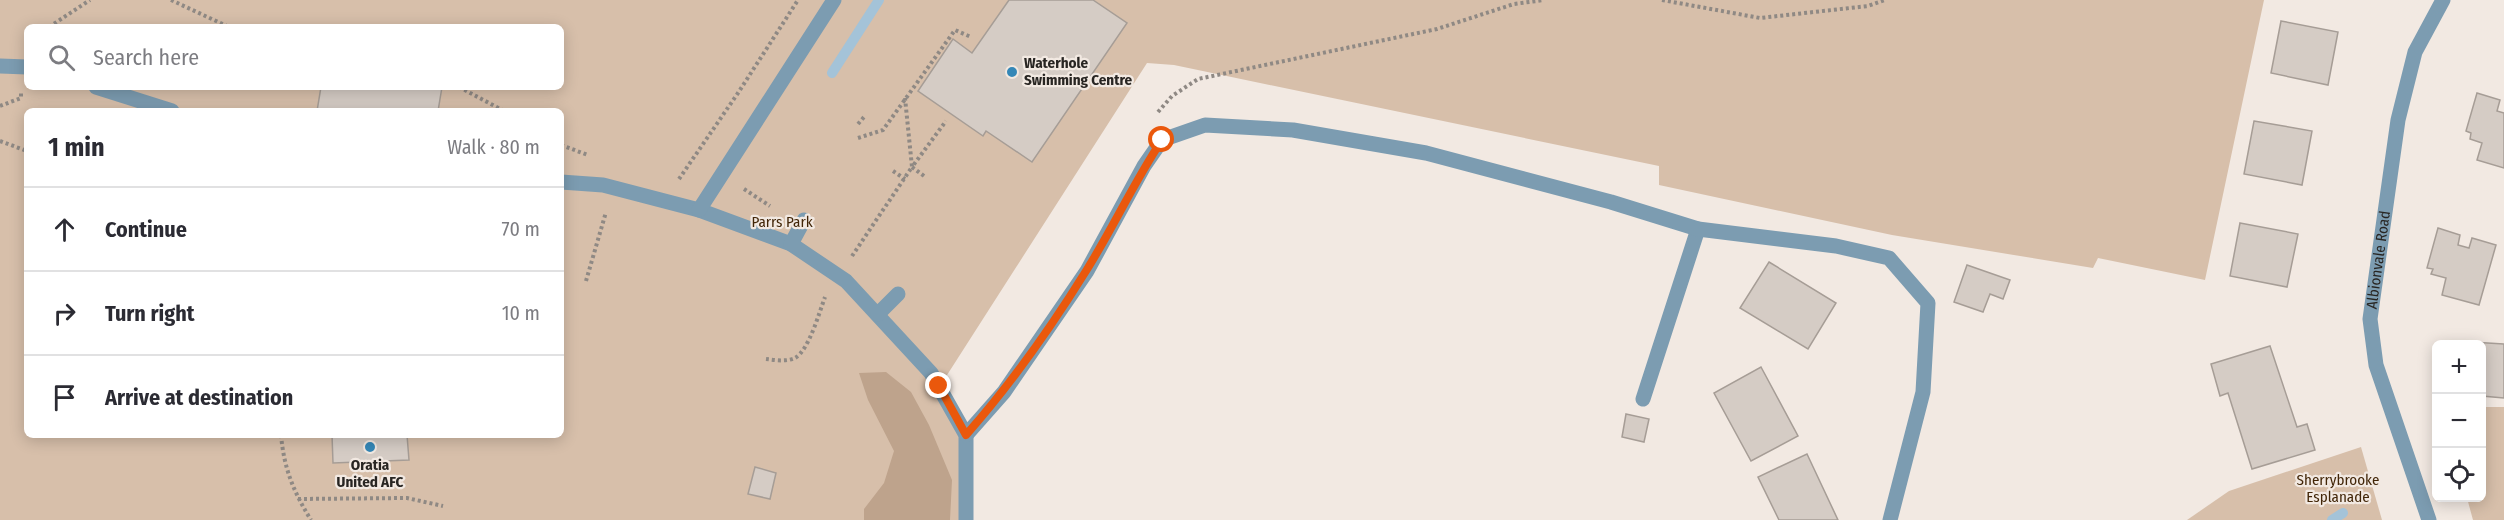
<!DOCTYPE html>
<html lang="en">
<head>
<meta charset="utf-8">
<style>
  :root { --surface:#fff; --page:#f2f2f3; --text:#2b2b33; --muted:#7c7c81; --line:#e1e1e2 }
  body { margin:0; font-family:"Fira Sans Condensed",sans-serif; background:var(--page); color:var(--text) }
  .controls { position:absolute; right:18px; bottom:18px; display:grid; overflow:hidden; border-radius:9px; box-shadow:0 3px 15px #0003 }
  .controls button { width:54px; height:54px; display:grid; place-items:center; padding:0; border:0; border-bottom:2px solid var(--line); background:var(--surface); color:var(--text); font:30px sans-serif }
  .stop { position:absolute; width:18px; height:18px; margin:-14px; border:4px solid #ea580c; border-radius:50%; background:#fff }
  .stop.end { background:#ea580c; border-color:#fff; box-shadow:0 2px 6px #0008 }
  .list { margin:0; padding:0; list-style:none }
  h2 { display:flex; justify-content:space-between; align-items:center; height:78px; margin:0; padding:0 24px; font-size:26px }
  h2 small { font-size:20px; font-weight:400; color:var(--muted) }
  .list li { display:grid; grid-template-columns:39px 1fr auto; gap:18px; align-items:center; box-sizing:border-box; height:84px; padding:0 24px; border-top:2px solid var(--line) }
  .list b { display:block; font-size:22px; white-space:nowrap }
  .list em { font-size:20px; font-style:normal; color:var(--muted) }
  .icon { flex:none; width:33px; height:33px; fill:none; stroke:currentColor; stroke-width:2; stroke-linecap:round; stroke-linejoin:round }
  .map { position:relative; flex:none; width:2504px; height:520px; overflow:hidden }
  .search { position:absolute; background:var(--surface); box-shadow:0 3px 15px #0003; left:24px; top:24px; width:540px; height:66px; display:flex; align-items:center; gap:15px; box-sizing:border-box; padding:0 21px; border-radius:9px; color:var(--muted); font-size:22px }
  .panel { position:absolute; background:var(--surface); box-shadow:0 3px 15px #0003; left:24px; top:108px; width:540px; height:330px; border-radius:9px }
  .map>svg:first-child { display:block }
  .green { fill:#d7bfaa; fill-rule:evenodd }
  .forest { fill:#bea38c }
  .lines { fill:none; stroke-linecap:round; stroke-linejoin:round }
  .stream { stroke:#a4c3d8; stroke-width:10 }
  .building { fill:#d5ccc5; stroke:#a69d96; stroke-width:1.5 }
  .path { stroke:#8f8984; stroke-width:4; stroke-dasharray:3 3; stroke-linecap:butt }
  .minor { stroke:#7c9cb1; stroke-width:15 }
  .route { stroke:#ea580c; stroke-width:8 }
  .poi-dot { fill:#3487b7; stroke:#f2e9e2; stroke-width:2 }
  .labels { text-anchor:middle; stroke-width:4.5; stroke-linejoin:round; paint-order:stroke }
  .poi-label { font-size:15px; font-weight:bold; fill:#282522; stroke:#f2e9e2; text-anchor:start }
  .park-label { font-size:15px; fill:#422608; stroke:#f2e9e2 }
  .street-label { font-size:15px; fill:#282522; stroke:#f2e9e2 }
</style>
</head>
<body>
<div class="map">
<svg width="2504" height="520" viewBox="0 0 2504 520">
  <rect width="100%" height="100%" fill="#f2e9e2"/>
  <g class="green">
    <path d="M0 0H2264L2205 280 2098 258 2093 268 1892 235 1659 185V166L1174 65 1147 63 940 386 966 435V520H0ZM27 27H561V87H27ZM27 111H561V435H27Z"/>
    <path d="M2482 407H2504V520H2473L2467 498H2482Z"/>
    <path d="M2361 447 2382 520H2187L2229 491Z"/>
  </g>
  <path class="forest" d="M886 372 911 392 929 425 952 480 950 520H864V509L884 483 894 451 868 400 859 373Z"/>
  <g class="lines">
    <g class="stream">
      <path d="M832 73 879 0"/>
      <path d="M2332 520 2343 513"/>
    </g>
  </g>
  <g class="building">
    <path d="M1009 0H1093L1127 23 1032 162 986 131 983 136 918 91 953 39 972 53Z"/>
    <path d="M2281 21 2338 32 2328 85 2271 73Z"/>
    <path d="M321 87H442L438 111H317Z"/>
    <path d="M2477 93 2500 100 2497 111 2504 113V168L2477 160 2482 143 2470 139 2471 133 2466 131Z"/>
    <path d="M2254 121 2312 131 2302 185 2244 174Z"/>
    <path d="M2240 223 2298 234 2287 287 2230 276Z"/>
    <path d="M2438 228 2460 235 2458 245 2469 248 2472 238 2496 245 2479 305 2442 295 2446 278 2431 274 2433 269 2427 268Z"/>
    <path d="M1769 262 1836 303 1808 349 1740 308Z"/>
    <path d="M1967 265 2010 280 2003 299 1990 294 1983 312 1954 302Z"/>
    <path d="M2455 341 2504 344V398L2482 396V344H2454Z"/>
    <path d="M2270 346 2297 427 2307 424 2315 450 2252 469 2228 393 2220 396 2211 364Z"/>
    <path d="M1761 367 1798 436 1751 461 1714 393Z"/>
    <path d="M1626 414 1649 419 1644 442 1622 437Z"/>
    <path d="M332 435H407L409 460 333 463Z"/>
    <path d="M1807 454 1838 520H1779L1758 477Z"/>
    <path d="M755 467 776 473 770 499 748 494Z"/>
  </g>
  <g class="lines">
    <g class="path">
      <path d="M171 0 229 27"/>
      <path d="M1662 0 1760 18 1868 6 1885 0"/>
      <path d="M49 27 90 0"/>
      <path d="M459 87 504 111"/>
      <path d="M0 106 21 98V91"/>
      <path d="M1158 112 1172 96 1198 79 1437 29 1514 4 1544 0"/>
      <path d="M858 124 864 117"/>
      <path d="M858 138 883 130 955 30 971 37"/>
      <path d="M0 141 27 151"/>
      <path d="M561 145 588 155"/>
      <path d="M893 171 905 179"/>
      <path d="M924 176 912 167 946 121"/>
      <path d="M679 179 738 93 798 0"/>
      <path d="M744 189 770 206"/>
      <path d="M852 256 912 167 905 98"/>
      <path d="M586 281 606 212"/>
      <path d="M766 359C775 360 786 362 795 358 809 350 819 313 825 297"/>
      <path d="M281 435C284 468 293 491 311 520"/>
      <path d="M298 499 407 498 443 506"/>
    </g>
    <g class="minor">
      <path d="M0 66 27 67"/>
      <path d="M96 87 172 111"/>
      <path d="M561 182 603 185 699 210 791 244 846 281 931 373 966 435V520"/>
      <path d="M699 210 834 0"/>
      <path d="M791 244 804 220"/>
      <path d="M878 314 898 294"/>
      <path d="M1643 399 1698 229"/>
      <path d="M966 435 1004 392 1087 271 1144 166 1162 140 1205 125 1293 130 1426 153 1611 202 1698 229 1836 246 1889 258 1928 303 1923 392 1890 520"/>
      <path id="s1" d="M2429 520 2376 365 2370 319 2398 120 2415 52 2443 0"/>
    </g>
  </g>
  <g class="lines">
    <path class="route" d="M939 386 966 435C1011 384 1050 329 1086 271 1113 228 1134 182 1162 140"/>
  </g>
  <g class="poi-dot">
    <circle cx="1012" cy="72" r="6"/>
    <circle cx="370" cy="447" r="6"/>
  </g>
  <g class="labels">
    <g class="poi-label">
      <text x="1024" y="68">Waterhole<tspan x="1024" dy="17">Swimming Centre</tspan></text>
      <text x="370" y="470" text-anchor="middle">Oratia<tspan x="370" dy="17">United AFC</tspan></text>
    </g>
    <g class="park-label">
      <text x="782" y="227">Parrs Park</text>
      <text x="2338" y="485">Sherrybrooke<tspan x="2338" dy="17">Esplanade</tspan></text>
    </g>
    <g class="street-label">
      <text dy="5" stroke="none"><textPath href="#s1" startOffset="270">Albionvale Road</textPath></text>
    </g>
  </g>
</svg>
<div class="controls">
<button>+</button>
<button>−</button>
<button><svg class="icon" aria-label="locate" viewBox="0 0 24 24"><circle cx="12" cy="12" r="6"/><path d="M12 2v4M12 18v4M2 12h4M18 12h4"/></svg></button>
</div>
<div class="stop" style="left:1162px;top:140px"></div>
<div class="stop end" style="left:939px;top:386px"></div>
<div class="search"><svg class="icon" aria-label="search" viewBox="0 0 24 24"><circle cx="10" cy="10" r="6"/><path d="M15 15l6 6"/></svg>Search here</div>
<section class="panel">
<h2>1 min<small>Walk · 80 m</small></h2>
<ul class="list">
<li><svg class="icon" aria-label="ahead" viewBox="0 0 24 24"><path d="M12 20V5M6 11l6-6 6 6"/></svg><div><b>Continue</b></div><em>70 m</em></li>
<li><svg class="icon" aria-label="right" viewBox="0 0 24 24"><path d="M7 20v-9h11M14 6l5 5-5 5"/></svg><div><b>Turn right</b></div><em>10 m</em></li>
<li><svg class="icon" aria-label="arrive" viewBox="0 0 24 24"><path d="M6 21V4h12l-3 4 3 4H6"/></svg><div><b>Arrive at destination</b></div></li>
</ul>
</section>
</div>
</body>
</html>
